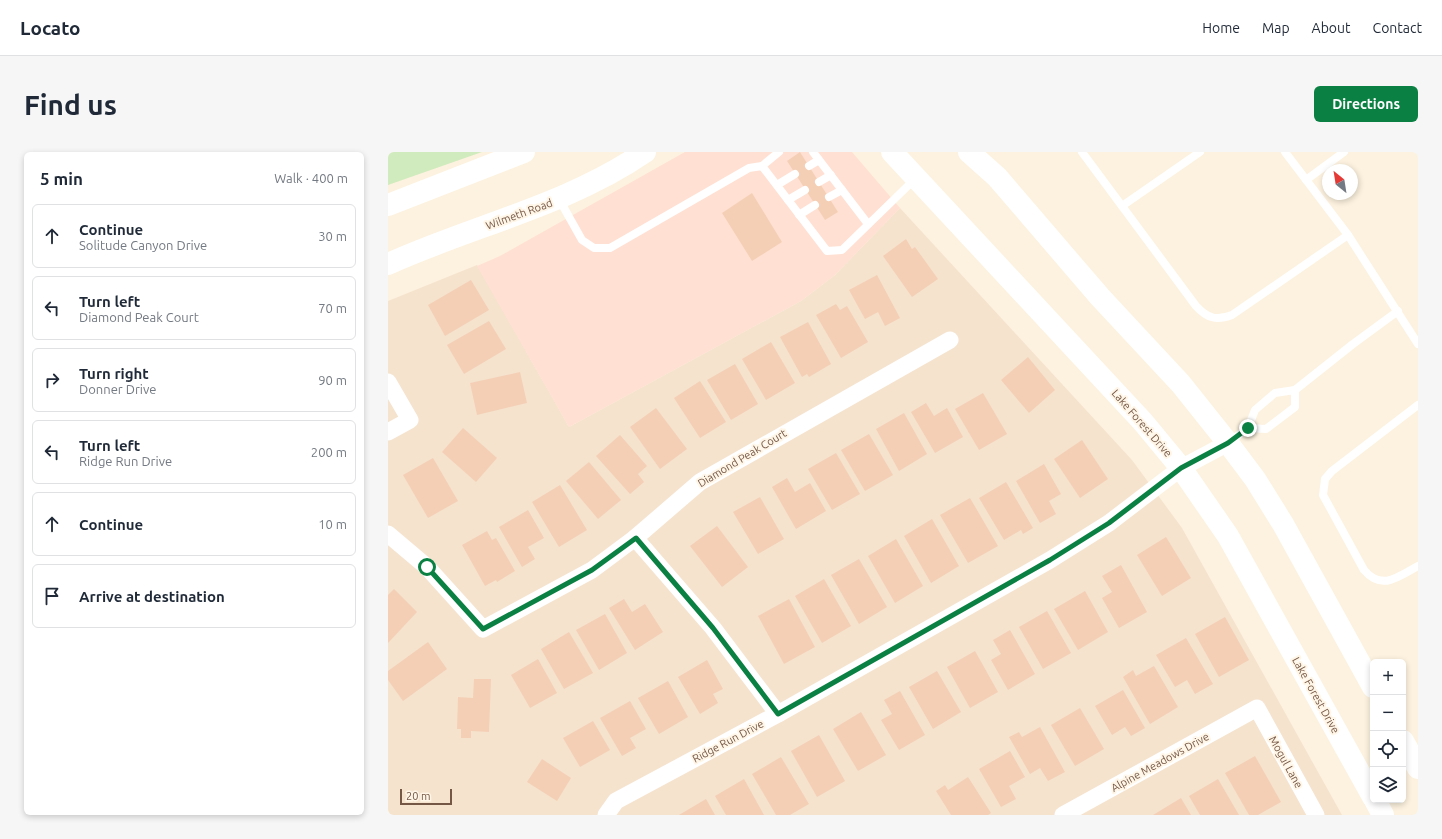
<!DOCTYPE html>
<html lang="en">
<head>
<meta charset="utf-8">
<style>
  :root { --surface:#fff; --page:#f6f6f7; --text:#1f2937; --muted:#747a83; --line:#e0e1e3; --accent:#0b8043 }
  body { margin:0; font-family:Ubuntu,sans-serif; background:var(--page); color:var(--text) }
  .controls { position:absolute; right:12px; bottom:12px; display:grid; overflow:hidden; border-radius:6px; box-shadow:0 2px 6px #0003 }
  .controls button { width:36px; height:36px; display:grid; place-items:center; padding:0; border:0; border-bottom:1px solid var(--line); background:var(--surface); color:var(--text); font:20px sans-serif }
  .compass { position:absolute; left:934px; top:12px; width:36px; height:36px; border-radius:50%; background:var(--surface); box-shadow:0 2px 6px #0003; rotate:330deg }
  .scale { position:absolute; left:12px; bottom:10px; width:52px; box-sizing:border-box; padding-left:4px; border:2px solid #755746; border-top:0; font-size:11px; line-height:14px; white-space:nowrap; color:#755746; -webkit-text-stroke:3px #fff6e7; paint-order:stroke }
  .stop { position:absolute; width:12px; height:12px; margin:-9px; border:3px solid #0b8043; border-radius:50%; background:#fff }
  .stop.end { background:#0b8043; border-color:#fff; box-shadow:0 1px 4px #0008 }
  .list { margin:0; padding:0; list-style:none }
  h2 { display:flex; justify-content:space-between; align-items:center; height:52px; margin:0; padding:0 16px; font-size:17px }
  h2 small { font-size:13px; font-weight:400; color:var(--muted) }
  .list li { display:grid; grid-template-columns:26px 1fr auto; gap:12px; align-items:center; box-sizing:border-box; height:64px; margin:0 8px 8px; padding:0 8px; border:1px solid var(--line); border-radius:6px }
  .list b { display:block; font-size:15px; white-space:nowrap }
  .list p { margin:0; font-size:13px; white-space:nowrap; color:var(--muted) }
  .list em { font-size:13px; font-style:normal; color:var(--muted) }
  .icon { flex:none; width:22px; height:22px; fill:none; stroke:currentColor; stroke-width:2; stroke-linecap:round; stroke-linejoin:round }
  .map { position:relative; flex:none; width:1030px; height:663px; overflow:hidden; border-radius:6px }
  header { display:flex; align-items:center; gap:24px; box-sizing:border-box; height:56px; padding:0 20px; background:var(--surface); border-bottom:1px solid var(--line) }
  header strong { font-size:19px }
  nav { display:flex; gap:22px; margin-inline-start:auto; font-size:14px }
  .intro { display:flex; align-items:center; justify-content:space-between; box-sizing:border-box; height:96px; padding:0 24px }
  h1 { margin:0; font-size:28px }
  .button { padding:10px 18px; border-radius:6px; background:var(--accent); color:#fff; font-size:14px; font-weight:700 }
  main { display:flex; gap:24px; padding:0 24px }
  aside { flex:1; background:var(--surface); border-radius:6px; box-shadow:0 2px 6px #0003 }
  .map>svg:first-child { display:block }
  .residential { fill:#f5e3ce }
  .commercial { fill:#ffe0d2 }
  .green { fill:#d0ebbe }
  .building { fill:#f4cfb6 }
  .lines { fill:none; stroke-linecap:round; stroke-linejoin:round }
  .lane { stroke:#fff; stroke-width:8 }
  .street { stroke:#fff; stroke-width:17 }
  .secondary { stroke:#fff; stroke-width:22 }
  .route { stroke:#0b8043; stroke-width:5 }
  .labels { text-anchor:middle; stroke-width:4; stroke-linejoin:round; paint-order:stroke }
  .street-label { font-size:11px; fill:#755746; stroke:#fff6e7 }
</style>
</head>
<body>
<header>
<strong>Locato</strong>
<nav><a>Home</a><a>Map</a><a>About</a><a>Contact</a></nav>
</header>
<div class="intro"><h1>Find us</h1><a class="button">Directions</a></div>
<main>
<aside>
<h2>5 min<small>Walk · 400 m</small></h2>
<ul class="list">
<li><svg class="icon" aria-label="ahead" viewBox="0 0 24 24"><path d="M12 20V5M6 11l6-6 6 6"/></svg><div><b>Continue</b><p>Solitude Canyon Drive</p></div><em>30 m</em></li>
<li><svg class="icon" aria-label="left" viewBox="0 0 24 24"><path d="M17 20v-9H6M10 6l-5 5 5 5"/></svg><div><b>Turn left</b><p>Diamond Peak Court</p></div><em>70 m</em></li>
<li><svg class="icon" aria-label="right" viewBox="0 0 24 24"><path d="M7 20v-9h11M14 6l5 5-5 5"/></svg><div><b>Turn right</b><p>Donner Drive</p></div><em>90 m</em></li>
<li><svg class="icon" aria-label="left" viewBox="0 0 24 24"><path d="M17 20v-9H6M10 6l-5 5 5 5"/></svg><div><b>Turn left</b><p>Ridge Run Drive</p></div><em>200 m</em></li>
<li><svg class="icon" aria-label="ahead" viewBox="0 0 24 24"><path d="M12 20V5M6 11l6-6 6 6"/></svg><div><b>Continue</b></div><em>10 m</em></li>
<li><svg class="icon" aria-label="arrive" viewBox="0 0 24 24"><path d="M6 21V4h12l-3 4 3 4H6"/></svg><div><b>Arrive at destination</b></div></li>
</ul>
</aside>
<div class="map">
<svg width="1030" height="663" viewBox="0 0 1030 663">
  <rect width="100%" height="100%" fill="#fdf2df"/>
  <path class="residential" d="M512 56 744 308 794 376 954 663H0V149L89 113 181 275 413 149 447 123Z"/>
  <path class="commercial" d="M297 0H464L512 56 447 123 413 149 181 275 89 114 112 104Z"/>
  <path class="green" d="M0 0H94L0 33Z"/>
  <g class="building">
    <path d="M412 0 450 60 437 68 399 9Z"/>
    <path d="M364 41 394 90 364 109 334 61Z"/>
    <path d="M518 87 524 97 527 95 550 127 524 145 495 104Z"/>
    <path d="M489 123 512 166 497 174 490 160 477 167 461 138Z"/>
    <path d="M83 128 101 158 57 184 40 153Z"/>
    <path d="M448 152 452 158 459 154 480 190 453 206 428 163Z"/>
    <path d="M101 169 118 197 76 222 59 193Z"/>
    <path d="M420 170 443 212 421 225 419 222 414 225 392 185Z"/>
    <path d="M383 190 407 231 378 248 354 207Z"/>
    <path d="M640 205 667 238 641 261 613 228Z"/>
    <path d="M347 212 370 252 343 268 319 228Z"/>
    <path d="M132 220 139 251 89 263 82 231Z"/>
    <path d="M312 229 338 270 312 286 286 246Z"/>
    <path d="M595 241 619 282 591 298 567 257Z"/>
    <path d="M538 251 546 264 559 256 575 285 547 301 523 260Z"/>
    <path d="M268 256 299 297 272 317 242 275Z"/>
    <path d="M516 261 539 302 511 319 488 277Z"/>
    <path d="M75 276 109 306 88 330 54 300Z"/>
    <path d="M481 282 505 323 477 339 453 298Z"/>
    <path d="M232 283 259 314 250 322 256 330 242 342 208 304Z"/>
    <path d="M694 288 720 327 692 346 666 307Z"/>
    <path d="M448 301 472 342 444 358 420 317Z"/>
    <path d="M45 306 70 349 40 366 15 323Z"/>
    <path d="M201 310 233 348 210 367 178 329Z"/>
    <path d="M656 312 673 342 661 349 668 362 652 371 628 329Z"/>
    <path d="M399 326 407 340 422 331 438 359 408 377 384 335Z"/>
    <path d="M618 330 645 376 635 382 633 378 616 388 591 346Z"/>
    <path d="M172 333 199 378 171 395 144 350Z"/>
    <path d="M372 345 396 387 370 402 345 360Z"/>
    <path d="M582 346 610 394 580 411 552 363Z"/>
    <path d="M140 358 156 386 140 395 147 407 134 415 111 375Z"/>
    <path d="M544 367 571 414 543 431 516 384Z"/>
    <path d="M329 374 360 415 334 435 302 394Z"/>
    <path d="M99 379 104 388 108 386 127 419 109 430 108 428 97 434 74 393Z"/>
    <path d="M778 385 803 426 774 444 749 403Z"/>
    <path d="M508 387 535 434 507 451 480 404Z"/>
    <path d="M471 407 499 455 471 472 443 423Z"/>
    <path d="M733 413 759 460 731 476 714 446 724 440 714 424Z"/>
    <path d="M436 427 463 474 434 491 407 444Z"/>
    <path d="M6 437 29 460 0 491V443Z"/>
    <path d="M697 439 720 480 690 498 666 457Z"/>
    <path d="M236 447 244 460 257 452 275 480 247 498 221 456Z"/>
    <path d="M401 447 427 495 396 512 370 464Z"/>
    <path d="M659 459 683 501 655 517 631 475Z"/>
    <path d="M217 462 239 501 211 518 188 478Z"/>
    <path d="M837 465 861 508 831 525 807 482Z"/>
    <path d="M622 478 647 522 620 538 603 508 613 502 605 488Z"/>
    <path d="M181 480 205 521 176 537 153 497Z"/>
    <path d="M798 486 825 532 807 542 799 528 787 535 768 503Z"/>
    <path d="M40 490 59 517 15 549 0 528V519Z"/>
    <path d="M587 499 610 540 582 556 559 515Z"/>
    <path d="M150 507 169 541 142 556 123 523Z"/>
    <path d="M319 508 335 537 325 542 330 551 312 562 290 525Z"/>
    <path d="M766 514 790 555 762 572 735 525 745 518 748 524Z"/>
    <path d="M549 519 573 560 545 577 521 535Z"/>
    <path d="M86 527H103L101 580 83 579V586H73V577H69L70 545 85 546Z"/>
    <path d="M280 529 300 565 271 582 250 546Z"/>
    <path d="M735 538 757 576 743 584 737 575 724 583 707 554Z"/>
    <path d="M512 539 537 583 511 598 493 568 504 562 496 548Z"/>
    <path d="M242 549 258 577 242 586 248 596 234 604 212 566Z"/>
    <path d="M692 556 716 597 687 614 663 573Z"/>
    <path d="M473 560 498 603 470 619 445 577Z"/>
    <path d="M205 569 222 598 192 615 175 586Z"/>
    <path d="M652 575 677 620 660 629 652 616 642 622 621 585 631 580 634 585Z"/>
    <path d="M431 583 457 629 429 645 403 599Z"/>
    <path d="M622 599 637 625 621 634 628 647 613 655 591 617Z"/>
    <path d="M867 604 893 650 870 663H861L837 621Z"/>
    <path d="M393 605 421 652 402 663H388L364 622Z"/>
    <path d="M154 607 183 626 169 649 139 630Z"/>
    <path d="M580 625 603 661 600 663H563L548 639 557 633 560 638Z"/>
    <path d="M356 627 376 663H338L327 644Z"/>
    <path d="M830 627 851 663H812L801 644Z"/>
    <path d="M793 646 803 663H765Z"/>
    <path d="M318 647 327 663H291Z"/>
  </g>
  <g class="lines">
    <g class="lane">
      <path d="M425 0 480 72"/>
      <path d="M694 0 808 154C819 166 828 169 844 163L960 83"/>
      <path d="M897 0 960 83 1030 192"/>
      <path d="M374 14 391 0"/>
      <path d="M421 14 431 8"/>
      <path d="M918 28 956 0"/>
      <path d="M431 30 443 23"/>
      <path d="M389 33 407 22"/>
      <path d="M441 45 454 38"/>
      <path d="M171 47 194 88 206 96H222L361 16 374 14 439 99 454 98 528 26"/>
      <path d="M400 48 417 38"/>
      <path d="M734 54 812 0"/>
      <path d="M411 63 427 53"/>
      <path d="M1030 253 944 319 937 327 935 343 976 418C994 439 1010 425 1030 414"/>
      <path d="M860 276 878 277 907 255V238"/>
      <path d="M841 290 860 276 867 258 887 241 907 238 965 192 1010 159"/>
    </g>
    <g class="street">
      <path d="M0 230 22 268 0 280"/>
      <path d="M0 382 39 415 95 477 204 418 247 386 312 330 562 188"/>
      <path d="M247 386 325 476 390 562"/>
      <path d="M218 663 228 649 390 562 662 408 721 371 793 316 840 291"/>
      <path d="M675 663 869 556 928 663"/>
    </g>
    <g class="secondary">
      <path d="M504 0 755 270 793 316 840 384 985 645"/>
      <path d="M581 0 609 25 712 145 793 232 840 291 867 327 895 372 985 535"/>
      <path d="M0 53 136 0"/>
      <path d="M0 112C86 73 178 54 257 0"/>
      <path d="M1015 589 1030 616"/>
      <path d="M987 648 995 663"/>
    </g>
  </g>
  <g class="lines">
    <path class="route" d="M39 415 95 477 204 418 248 386 325 476 390 562 662 408 721 371 793 316 840 291 860 276"/>
  </g>
  <g class="labels">
    <g class="street-label">
      <text transform="translate(131 62) rotate(-20)" y="4">Wilmeth Road</text>
      <text transform="translate(754 271) rotate(49)" y="4">Lake Forest Drive</text>
      <text transform="translate(354 306) rotate(-31)" y="4">Diamond Peak Court</text>
      <text transform="translate(928 543) rotate(61)" y="4">Lake Forest Drive</text>
      <text transform="translate(340 589) rotate(-28)" y="4">Ridge Run Drive</text>
      <text transform="translate(772 610) rotate(-29)" y="4">Alpine Meadows Drive</text>
      <text transform="translate(898 610) rotate(61)" y="4">Mogul Lane</text>
    </g>
  </g>
</svg>
<div class="controls">
<button>+</button>
<button>−</button>
<button><svg class="icon" aria-label="locate" viewBox="0 0 24 24"><circle cx="12" cy="12" r="6"/><path d="M12 2v4M12 18v4M2 12h4M18 12h4"/></svg></button>
<button><svg class="icon" aria-label="layers" viewBox="0 0 24 24"><path d="M12 4l9 5-9 5-9-5zM3 14l9 5 9-5"/></svg></button>
</div>
<svg class="compass" viewBox="-18 -18 36 36"><path d="M0-13l5 13h-10z" fill="#e53935"/><path d="M0 13l5-13h-10z" fill="#747a83"/></svg>
<div class="scale">20 m</div>
<div class="stop" style="left:39px;top:415px"></div>
<div class="stop end" style="left:860px;top:276px"></div>
</div>
</main>
</body>
</html>
